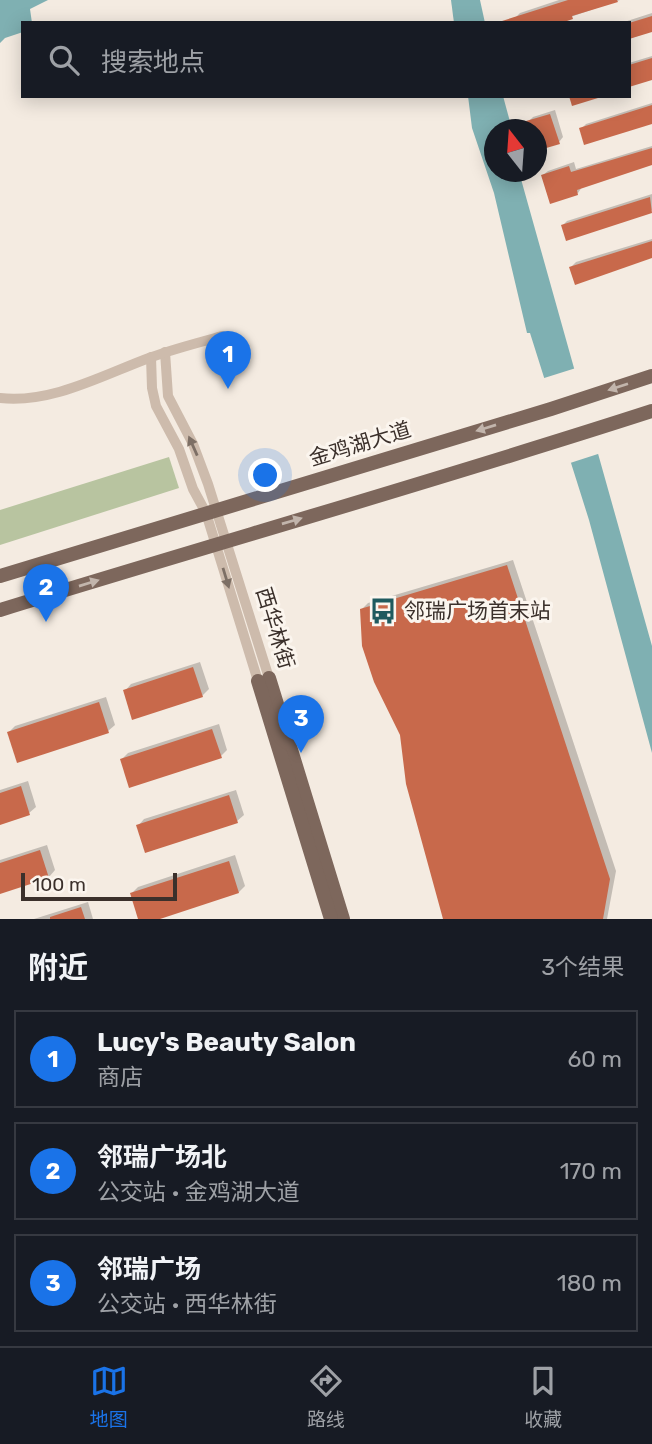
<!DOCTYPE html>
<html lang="zh">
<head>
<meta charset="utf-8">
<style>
  :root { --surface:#171b24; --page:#20242c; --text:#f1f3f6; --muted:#9ea1a6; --line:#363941; --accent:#1a73e8 }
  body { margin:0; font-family:Rubik,"Noto Sans SC",sans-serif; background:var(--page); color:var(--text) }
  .compass { position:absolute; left:484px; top:119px; width:63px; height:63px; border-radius:50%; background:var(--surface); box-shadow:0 4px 18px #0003; rotate:343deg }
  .scale { position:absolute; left:21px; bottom:18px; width:156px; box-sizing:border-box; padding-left:7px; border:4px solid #3b302b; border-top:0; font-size:19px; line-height:24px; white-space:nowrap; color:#3b302b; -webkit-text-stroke:5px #fbf5ee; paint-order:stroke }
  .you { position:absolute; left:266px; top:476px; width:24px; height:24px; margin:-18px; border:5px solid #fff; border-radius:50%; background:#1a73e8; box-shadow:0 0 0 10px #1a73e833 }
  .badge { display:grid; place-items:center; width:46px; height:46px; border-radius:50%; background:var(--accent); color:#fff; font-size:23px; font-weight:700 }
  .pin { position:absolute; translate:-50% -58px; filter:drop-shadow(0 2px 4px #0008) }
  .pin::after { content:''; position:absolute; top:37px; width:24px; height:21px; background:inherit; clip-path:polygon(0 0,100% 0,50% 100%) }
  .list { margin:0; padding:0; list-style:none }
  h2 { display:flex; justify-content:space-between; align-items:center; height:91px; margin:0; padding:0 28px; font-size:30px }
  h2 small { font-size:23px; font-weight:400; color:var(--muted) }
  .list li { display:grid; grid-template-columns:46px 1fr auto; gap:21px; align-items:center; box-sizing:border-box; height:98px; margin:0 14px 14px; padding:0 14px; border:2px solid var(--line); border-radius:0px }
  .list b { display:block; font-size:26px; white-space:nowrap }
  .list p { margin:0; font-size:23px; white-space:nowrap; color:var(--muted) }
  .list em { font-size:23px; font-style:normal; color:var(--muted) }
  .icon { flex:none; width:38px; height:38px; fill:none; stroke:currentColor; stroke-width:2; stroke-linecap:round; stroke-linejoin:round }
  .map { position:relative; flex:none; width:652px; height:919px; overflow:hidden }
  .search { position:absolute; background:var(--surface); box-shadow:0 4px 18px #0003; left:21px; right:21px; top:21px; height:77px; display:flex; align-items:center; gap:18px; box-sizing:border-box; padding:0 24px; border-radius:0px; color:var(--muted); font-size:26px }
  .sheet { height:427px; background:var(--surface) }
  nav { display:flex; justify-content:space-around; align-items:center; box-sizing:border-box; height:98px; border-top:2px solid var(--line); background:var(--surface); font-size:19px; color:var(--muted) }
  nav a { display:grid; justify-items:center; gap:4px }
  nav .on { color:var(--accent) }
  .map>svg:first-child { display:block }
  .green { fill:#b8c4a0 }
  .water { fill:#7fb0b2 }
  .pier { fill:#f4ebe1 }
  .shadow { fill:#0003 }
  .building { fill:#c8694b }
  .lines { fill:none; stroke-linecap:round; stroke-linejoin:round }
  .minor { stroke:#cdbbac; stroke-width:10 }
  .major { stroke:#7d675c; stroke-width:14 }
  .oneway { fill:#c2b5ac }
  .oneway2 { fill:#7d6f65 }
  .labels { text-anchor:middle; stroke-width:6; stroke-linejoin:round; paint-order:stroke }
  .street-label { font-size:21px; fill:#3b302b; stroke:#fbf5ee }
  .poi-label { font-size:21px; fill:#3b302b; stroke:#fbf5ee; text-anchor:start }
</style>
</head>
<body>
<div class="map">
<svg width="652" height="919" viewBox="0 0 652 919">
  <rect width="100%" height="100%" fill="#f4ebe1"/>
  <path class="green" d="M169 457 179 488 0 545V510Z"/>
  <g class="water">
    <path d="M0 0H48L30 9 32 23H23V32L5 38 0 43Z"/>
    <path d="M451 0H480L485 23H454Z"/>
    <path d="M468 96H503L512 129 494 130V172H519L652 646V753L589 520 530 333H527L494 193 472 128Z"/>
  </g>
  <path class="pier" d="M576 368 601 453 567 464 541 379Z"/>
  <g class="shadow">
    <path d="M559 0H620L553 23 515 18 520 13Z"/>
    <path d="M652 13V31L629 39V23H621Z"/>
    <path d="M652 56V78L629 86V63Z"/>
    <path d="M652 103V122L581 129 586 124Z"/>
    <path d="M555 110 563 137 559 142 536 130 528 122 533 117Z"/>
    <path d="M652 146V163L582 187 578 193 543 175 548 171 574 162 576 169Z"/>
    <path d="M652 194V210L567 239 563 225 567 221Z"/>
    <path d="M652 239V256L571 267 576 262Z"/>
    <path d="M513 560 616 871 607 919H445L402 735 361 610 368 603Z"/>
    <path d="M200 662 209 689 202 696 125 691 131 684Z"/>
    <path d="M106 697 115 725 108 731 9 732 15 726Z"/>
    <path d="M219 724 227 750 221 756 122 759 128 753Z"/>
    <path d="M28 781 36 807 29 813 0 823V790Z"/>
    <path d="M236 790 244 815 237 821 138 826 144 819Z"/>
    <path d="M47 845 55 870 49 877 0 892V860Z"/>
    <path d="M235 855 245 886 239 892 155 919H140L132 893 138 887Z"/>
    <path d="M88 902 93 919H34Z"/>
  </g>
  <g class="building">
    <path d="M568 0H617L618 2 572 16 573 19 561 23H502V21Z"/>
    <path d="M652 16V32L629 39V23Z"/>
    <path d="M652 58V80L629 87V65Z"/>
    <path d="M569 96H597L598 98 572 106Z"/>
    <path d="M652 105V124L584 145 579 128Z"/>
    <path d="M550 114 560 144 536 151V130H529L526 121Z"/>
    <path d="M652 148V165L577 190 578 195 550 204 541 175 569 166 571 172Z"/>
    <path d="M650 197 652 213 566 241 561 225Z"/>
    <path d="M652 241V258L575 285 569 267Z"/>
    <path d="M507 565 610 879 603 919H443L406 784 400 735 374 682 362 646 360 609Z"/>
    <path d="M193 667 203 697 132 720 123 690Z"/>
    <path d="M99 702 109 733 17 763 7 732Z"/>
    <path d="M212 729 222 758 129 788 120 759Z"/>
    <path d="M21 786 30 815 0 825V793Z"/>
    <path d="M229 795 238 823 145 853 136 825Z"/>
    <path d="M40 850 49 878 0 894V863Z"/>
    <path d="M229 861 239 893 160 919H138L130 893Z"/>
    <path d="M81 907 85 919H50V917Z"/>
  </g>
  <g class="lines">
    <g class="minor">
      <path d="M165 352 168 396 193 444 208 484 269 678"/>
      <path d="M151 357 152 388 156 406 179 449 193 489 206 513 258 681"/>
      <path d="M0 398C51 404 103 375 149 358 173 349 198 343 222 336"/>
    </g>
    <g class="major">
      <path d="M0 576 551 409 652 376"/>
      <path d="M0 610C217 543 436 481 652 411"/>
      <path d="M269 678 343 919"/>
      <path d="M258 681 331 919"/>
    </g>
  </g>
  <defs><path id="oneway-solid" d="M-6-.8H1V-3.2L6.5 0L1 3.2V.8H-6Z" transform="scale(1.75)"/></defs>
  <g class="oneway">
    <use href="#oneway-solid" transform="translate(618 387) rotate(162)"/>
    <use href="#oneway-solid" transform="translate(486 428) rotate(163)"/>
    <use href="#oneway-solid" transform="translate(292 521) rotate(-16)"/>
    <use href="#oneway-solid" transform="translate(89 583) rotate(-17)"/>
  </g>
  <g class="oneway2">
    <use href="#oneway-solid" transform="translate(193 446) rotate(-114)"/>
    <use href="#oneway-solid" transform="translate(226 578) rotate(73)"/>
  </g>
  <defs>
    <g id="bus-bare" transform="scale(2.1)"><path d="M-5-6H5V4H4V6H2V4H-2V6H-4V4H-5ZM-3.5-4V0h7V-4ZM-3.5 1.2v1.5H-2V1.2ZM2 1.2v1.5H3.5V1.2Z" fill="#1f5a5e" stroke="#fbf5ee" stroke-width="2.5" paint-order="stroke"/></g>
  </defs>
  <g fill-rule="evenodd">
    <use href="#bus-bare" x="383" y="611"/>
  </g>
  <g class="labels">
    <g class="street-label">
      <text transform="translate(360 444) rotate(-17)" y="7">金鸡湖大道</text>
      <text transform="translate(275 628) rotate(73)" y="7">西华林街</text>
    </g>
    <g class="poi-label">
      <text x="404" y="618">邻瑞广场首末站</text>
    </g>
  </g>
</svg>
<svg class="compass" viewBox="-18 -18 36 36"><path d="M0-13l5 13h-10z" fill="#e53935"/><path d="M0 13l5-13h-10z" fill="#9ea1a6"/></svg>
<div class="scale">100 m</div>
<div class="you"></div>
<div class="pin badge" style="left:228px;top:389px">1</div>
<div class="pin badge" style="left:46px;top:622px">2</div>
<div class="pin badge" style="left:301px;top:753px">3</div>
<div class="search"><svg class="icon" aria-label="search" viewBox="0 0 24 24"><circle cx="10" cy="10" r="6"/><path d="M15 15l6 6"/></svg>搜索地点</div>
</div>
<section class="sheet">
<h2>附近<small>3个结果</small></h2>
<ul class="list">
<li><span class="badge">1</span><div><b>Lucy's Beauty Salon</b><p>商店</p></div><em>60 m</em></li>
<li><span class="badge">2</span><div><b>邻瑞广场北</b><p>公交站 · 金鸡湖大道</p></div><em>170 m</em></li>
<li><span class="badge">3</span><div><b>邻瑞广场</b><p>公交站 · 西华林街</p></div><em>180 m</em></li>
</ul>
</section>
<nav>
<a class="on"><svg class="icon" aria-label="map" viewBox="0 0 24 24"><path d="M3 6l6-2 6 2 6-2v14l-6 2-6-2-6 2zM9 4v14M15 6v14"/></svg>地图</a>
<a><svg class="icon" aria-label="directions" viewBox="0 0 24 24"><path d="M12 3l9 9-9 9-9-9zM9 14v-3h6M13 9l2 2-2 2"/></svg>路线</a>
<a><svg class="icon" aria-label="saved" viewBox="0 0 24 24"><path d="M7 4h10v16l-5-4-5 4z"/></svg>收藏</a>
</nav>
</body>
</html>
